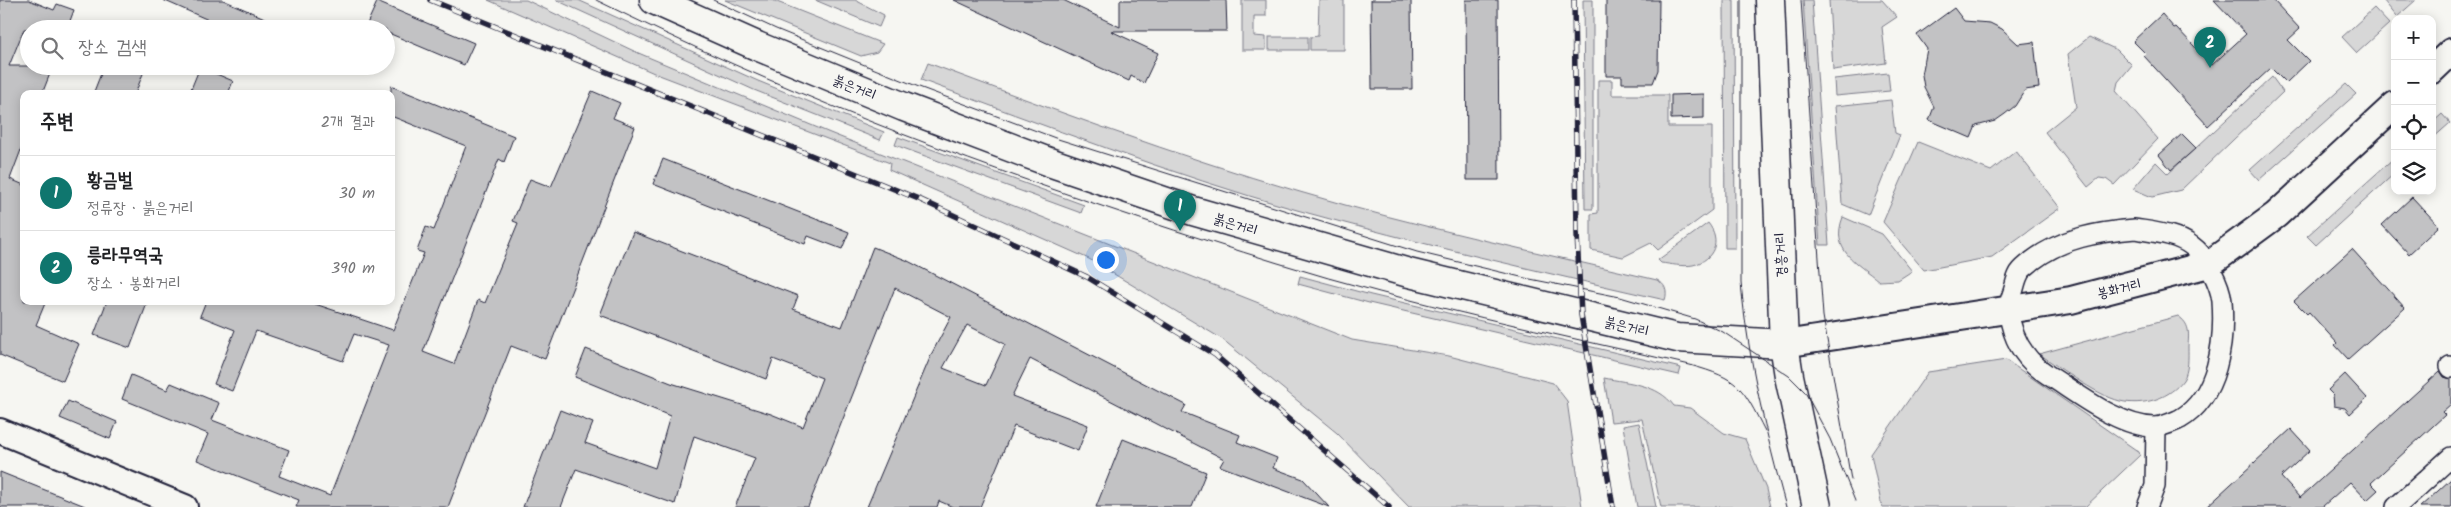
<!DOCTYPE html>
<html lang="ko">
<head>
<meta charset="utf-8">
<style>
  :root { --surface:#fff; --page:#f6f6f6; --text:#202124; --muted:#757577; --line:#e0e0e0; --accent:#0f766e }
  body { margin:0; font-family:Kalam,"Poor Story",sans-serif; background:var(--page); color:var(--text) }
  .controls { position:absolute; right:15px; top:15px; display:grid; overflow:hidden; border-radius:10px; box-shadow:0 2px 12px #0003 }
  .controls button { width:45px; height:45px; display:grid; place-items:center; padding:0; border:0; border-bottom:1px solid var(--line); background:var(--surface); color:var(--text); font:25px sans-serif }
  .you { position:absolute; left:1105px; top:259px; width:18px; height:18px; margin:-12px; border:4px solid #fff; border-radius:50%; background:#1a73e8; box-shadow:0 0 0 8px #1a73e833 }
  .badge { display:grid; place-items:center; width:32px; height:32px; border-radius:50%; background:var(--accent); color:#fff; font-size:16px; font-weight:700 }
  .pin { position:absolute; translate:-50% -41px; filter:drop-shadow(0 1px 2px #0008) }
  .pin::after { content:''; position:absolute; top:26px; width:18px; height:15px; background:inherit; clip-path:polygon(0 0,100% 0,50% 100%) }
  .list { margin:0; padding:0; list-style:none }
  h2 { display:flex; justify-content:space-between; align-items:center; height:65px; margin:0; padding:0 20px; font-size:21px }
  h2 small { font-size:16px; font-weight:400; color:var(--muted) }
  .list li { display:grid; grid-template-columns:32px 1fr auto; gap:15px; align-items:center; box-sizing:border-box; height:75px; padding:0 20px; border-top:1px solid var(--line) }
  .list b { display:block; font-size:19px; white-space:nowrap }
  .list p { margin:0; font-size:16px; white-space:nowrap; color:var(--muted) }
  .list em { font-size:16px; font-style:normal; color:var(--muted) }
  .icon { flex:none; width:28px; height:28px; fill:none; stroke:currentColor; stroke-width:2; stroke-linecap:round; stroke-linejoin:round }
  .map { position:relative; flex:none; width:2451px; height:507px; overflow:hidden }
  .search { position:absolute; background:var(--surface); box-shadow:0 2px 12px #0003; left:20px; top:20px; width:375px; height:55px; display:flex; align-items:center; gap:12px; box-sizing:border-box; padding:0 18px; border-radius:28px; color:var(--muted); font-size:19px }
  .panel { position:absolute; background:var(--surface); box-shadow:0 2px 12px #0003; left:20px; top:90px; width:375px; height:215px; border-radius:10px }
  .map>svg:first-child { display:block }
  .green { fill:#d7d7d7; stroke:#7c7c89 }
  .building { fill:#c2c2c4; stroke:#22223b; fill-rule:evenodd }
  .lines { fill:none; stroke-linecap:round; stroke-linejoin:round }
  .minor-casing { stroke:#22223b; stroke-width:22 }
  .tertiary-casing { stroke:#22223b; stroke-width:28 }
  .secondary-casing { stroke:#22223b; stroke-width:30 }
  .primary-casing { stroke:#22223b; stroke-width:31 }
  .minor { stroke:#f6f6f2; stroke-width:19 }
  .tertiary { stroke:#f6f6f2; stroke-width:24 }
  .secondary { stroke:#f6f6f2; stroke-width:26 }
  .primary { stroke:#f6f6f2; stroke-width:28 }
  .tram { stroke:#22223b; stroke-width:1 }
  .rail-casing { stroke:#22223b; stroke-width:5.5 }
  .rail { stroke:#f6f6f2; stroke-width:4; stroke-dasharray:11; stroke-linecap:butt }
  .labels { text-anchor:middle; stroke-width:4; stroke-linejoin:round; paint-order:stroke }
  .street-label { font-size:14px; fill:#22223b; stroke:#f6f6f2 }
</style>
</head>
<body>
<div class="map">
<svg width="2451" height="507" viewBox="0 0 2451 507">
  <rect width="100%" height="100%" fill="#f6f6f2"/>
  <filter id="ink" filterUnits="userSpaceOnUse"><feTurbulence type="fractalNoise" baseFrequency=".02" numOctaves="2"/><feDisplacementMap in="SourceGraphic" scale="10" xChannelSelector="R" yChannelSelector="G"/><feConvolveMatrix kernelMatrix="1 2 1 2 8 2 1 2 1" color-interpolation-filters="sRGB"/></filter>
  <g filter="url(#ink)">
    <g class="green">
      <path d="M488 0H526L636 52 830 133 1352 340 1449 356 1553 383 1567 401 1582 507H1409L1337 433 1222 339 1089 259 889 170 890 163 654 73Z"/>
      <path d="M556 0H578L758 81 884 132 880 140 754 90Z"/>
      <path d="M725 0H772L883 44 877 52 861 56Z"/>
      <path d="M815 0H855L884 15 879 27Z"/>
      <path d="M1242 0H1266V16H1254V36L1266 37V50H1242Z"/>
      <path d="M1319 0H1344V50H1310V37L1318 36Z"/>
      <path d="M1583 0H1593V209H1585Z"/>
      <path d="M1724 0H1734L1735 248H1725Z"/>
      <path d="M1803 0H1812L1829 245H1820Z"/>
      <path d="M1829 0H1882L1897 17 1882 27 1886 63 1833 70Z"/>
      <path d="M2383 0H2416L2397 17Z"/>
      <path d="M2374 8 2389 24 2357 53 2342 37Z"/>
      <rect x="1269" y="37" width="39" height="13"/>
      <path d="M2089 37 2117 50 2132 65 2118 82 2116 91 2158 139 2114 185 2106 179 2099 178 2088 187 2045 132 2076 107 2068 54Z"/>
      <path d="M928 63C1051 109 1174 155 1300 192 1417 227 1537 252 1657 280 1665 284 1668 291 1665 300 1542 272 1419 244 1297 210 1170 174 1046 126 921 80Z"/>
      <path d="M1888 73 1890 91 1835 96 1834 79Z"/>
      <path d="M2272 77 2283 92 2181 190 2152 197 2133 189 2156 162 2168 174Z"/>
      <path d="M1598 80H1612V95H1668V127H1712V210L1658 250 1651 243 1623 257 1591 250V214L1598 213Z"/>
      <path d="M2346 84 2356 94 2259 180 2250 170Z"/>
      <path d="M1891 100 1895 133 1900 135 1868 215 1842 204 1835 106Z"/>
      <path d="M2442 114 2450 123 2432 139V123Z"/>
      <path d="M898 137 1084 205 1081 213 895 145Z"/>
      <path d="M1918 142 1991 171 2016 151 2060 208 1992 257 1924 270 1883 222Z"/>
      <path d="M2395 157V173L2316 245 2307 236Z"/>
      <path d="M1843 217 1882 234 1912 271 1898 280 1879 281C1856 262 1830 251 1843 217Z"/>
      <path d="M1708 223C1722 240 1714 260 1693 265 1683 267 1670 264 1661 263L1658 260Z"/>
      <path d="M1300 276 1371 295 1681 368 1679 375 1369 303 1298 284Z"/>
      <path d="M2178 316C2190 324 2189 333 2188 346 2188 357 2189 371 2183 380 2170 398 2146 405 2125 402 2101 399 2061 368 2039 354Z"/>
      <path d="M2006 360 2139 452 2140 455 2085 507H1882L1871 454 1928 372Z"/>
      <path d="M1604 378C1629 383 1658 384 1674 406L1690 408 1724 433 1745 439 1766 489 1770 507H1661L1642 419 1611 422Z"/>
      <path d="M1639 423 1656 507H1637L1623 426Z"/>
    </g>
    <g class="building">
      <path d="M0 0H29L54 10 57 4 74 10 67 29H24L9 66H53L42 94H24V142L10 179 24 185V301H46L36 325 79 344 63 381 0 355Z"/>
      <path d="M163 0H223L290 29H229Z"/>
      <path d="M954 0H1063L1120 27V0H1226L1227 31H1111L1158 53 1144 83 1131 76 1129 81Z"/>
      <path d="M1371 0H1411L1412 89H1372Z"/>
      <path d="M1466 0H1498L1499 180H1467Z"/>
      <path d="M1606 0H1659L1658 70 1653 83H1622V76H1606Z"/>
      <path d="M2214 0H2273L2300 29 2288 40 2309 61 2286 83 2271 68 2208 126 2144 56 2146 54 2133 41 2162 14 2174 28 2176 27 2212 65 2246 34Z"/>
      <path d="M377 2 474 43 464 65 386 32V29H378L367 24Z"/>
      <path d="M1954 8 1964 21 1990 23 2002 29 2018 44 2034 42 2039 88 2025 90 2015 106 2005 114 1995 121 1976 126 1971 138 1929 120 1934 107 1924 87 1922 75 1927 49 1917 35Z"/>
      <path d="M104 66H146L135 94H93Z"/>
      <path d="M200 67 233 81 228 94H189Z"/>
      <path d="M391 86 514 136 504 162 499 159 423 352 454 364 478 300 485 303 518 223 513 221 530 179 551 187 592 91 620 103 613 118 635 127 545 359 511 346 448 507H296L299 500 197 460 208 434 122 399 131 375 167 390 171 383 219 403 212 420 289 450 279 476 330 496 389 345 354 334 343 361 256 331 232 391 214 384 235 330 200 316 206 301H306L393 330 424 253 417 251 426 227 434 230 466 146 391 116Z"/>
      <path d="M1704 94V118L1671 119V95Z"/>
      <path d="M2182 134 2196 148 2171 170 2159 155Z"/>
      <path d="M663 159 849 232 842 249 808 236 805 244 653 184Z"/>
      <path d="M2412 197 2439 226 2409 254 2382 225Z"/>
      <path d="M633 232 798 296 793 309 842 327 873 247 906 260 1186 405 1182 412 1240 435 1237 442 1277 458 1273 468 1303 479 1329 507 1220 466 1224 459 1030 359 1012 396 1088 425 1078 451 1014 426 980 507H953L939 501 937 507H867L932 353 951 317 895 288 808 507H735L755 458 694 436 675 504 576 469 561 507H523L560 410 593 423 585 443 655 468 670 416 575 377 586 349 671 383 771 414 803 427 822 378 773 359 766 379 600 315ZM967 325 1005 344 986 385 943 368Z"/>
      <path d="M2352 249 2405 308 2348 359 2335 345 2337 343 2309 312 2307 314 2294 301Z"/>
      <path d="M107 301H148L130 348 94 335Z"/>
      <path d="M2440 371 2444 377 2451 379V404L2442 412 2445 415 2371 483 2378 490 2367 500 2350 482 2322 507H2206L2291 429 2310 450 2281 477 2300 498Z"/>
      <path d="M2345 374 2367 398 2350 414 2345 408 2334 406 2333 395 2328 390Z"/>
      <path d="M68 401 117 422 110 439 60 418Z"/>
      <path d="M1123 439 1206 472 1192 507H1096Z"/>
      <path d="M0 472 85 506V507H0Z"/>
      <path d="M2451 479V507H2420L2438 491Z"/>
    </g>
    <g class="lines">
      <g class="minor-casing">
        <g id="minor">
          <path d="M2135 229C2153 232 2177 234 2192 246 2206 256 2220 284 2222 301 2225 342 2218 397 2180 419 2173 422 2163 427 2155 427 2119 427 2077 393 2048 375 2029 363 2016 345 2011 324 2007 310 2008 306 2013 292 2015 286 2016 279 2019 274 2021 269 2028 265 2032 261 2062 238 2098 232 2135 229Z"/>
          <path d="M2450 366 2451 368"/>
          <path d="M2147 507 2155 486 2156 427"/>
          <path d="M2396 507 2451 457"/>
        </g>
      </g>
      <g class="tertiary-casing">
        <path id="tertiary" d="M0 431 185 507"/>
      </g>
      <g class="secondary-casing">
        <g id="secondary">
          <path d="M2432 70 2451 52"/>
          <path d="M1784 344 2071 300 2209 264 2276 215 2395 105"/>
        </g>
      </g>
      <g class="primary-casing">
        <g id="primary">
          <path d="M654 0 757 46 904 107 1049 162 1193 211 1409 273 1677 338 1784 344"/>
          <path d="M1770 0 1784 344 1789 376 1817 507"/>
        </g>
      </g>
      <use href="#minor" class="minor"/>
      <use href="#tertiary" class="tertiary"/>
      <use href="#secondary" class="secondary"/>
      <use href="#primary" class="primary"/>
      <g class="tram">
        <path d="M596 0C641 22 687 44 733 64 909 142 1094 206 1278 263 1413 305 1552 333 1690 365 1740 379 1742 386 1765 431"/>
        <path d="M713 0 776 29 919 87 1058 139 1417 252 1525 278 1620 297 1695 319 1723 332 1789 376 1805 392 1830 439 1855 501"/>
        <path d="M1741 0V283C1748 359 1766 434 1786 507"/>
        <path d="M1801 0 1823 316 1851 480"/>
      </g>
      <g class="rail-casing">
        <g id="rail">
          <path d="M430 0 921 200 1087 277 1215 355 1389 507"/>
          <path d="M1574 0 1577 234 1581 315 1613 507"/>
        </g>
      </g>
      <use href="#rail" class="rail"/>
    </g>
  </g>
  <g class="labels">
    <g class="street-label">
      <text transform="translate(855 87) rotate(22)" y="5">붉은거리</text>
      <text transform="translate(1236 224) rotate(17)" y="5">붉은거리</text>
      <text transform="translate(1780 255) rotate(-93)" y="5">경흥거리</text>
      <text transform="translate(2119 288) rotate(-13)" y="5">봉화거리</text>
      <text transform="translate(1627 326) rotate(13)" y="5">붉은거리</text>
    </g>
  </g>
</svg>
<div class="controls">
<button>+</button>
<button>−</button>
<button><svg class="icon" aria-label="locate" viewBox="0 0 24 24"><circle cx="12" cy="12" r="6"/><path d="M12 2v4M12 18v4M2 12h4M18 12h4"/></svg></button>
<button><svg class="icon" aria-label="layers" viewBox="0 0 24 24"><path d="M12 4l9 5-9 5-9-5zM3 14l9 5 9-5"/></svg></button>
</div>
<div class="you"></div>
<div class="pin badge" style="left:1180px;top:231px">1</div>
<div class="pin badge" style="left:2210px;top:68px">2</div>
<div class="search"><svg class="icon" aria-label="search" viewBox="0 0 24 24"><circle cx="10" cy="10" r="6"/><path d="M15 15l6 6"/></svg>장소 검색</div>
<section class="panel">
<h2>주변<small>2개 결과</small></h2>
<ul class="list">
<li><span class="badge">1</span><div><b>황금벌</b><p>정류장 · 붉은거리</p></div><em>30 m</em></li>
<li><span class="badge">2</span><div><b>릉라무역국</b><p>장소 · 봉화거리</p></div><em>390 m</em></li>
</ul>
</section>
</div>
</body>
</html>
